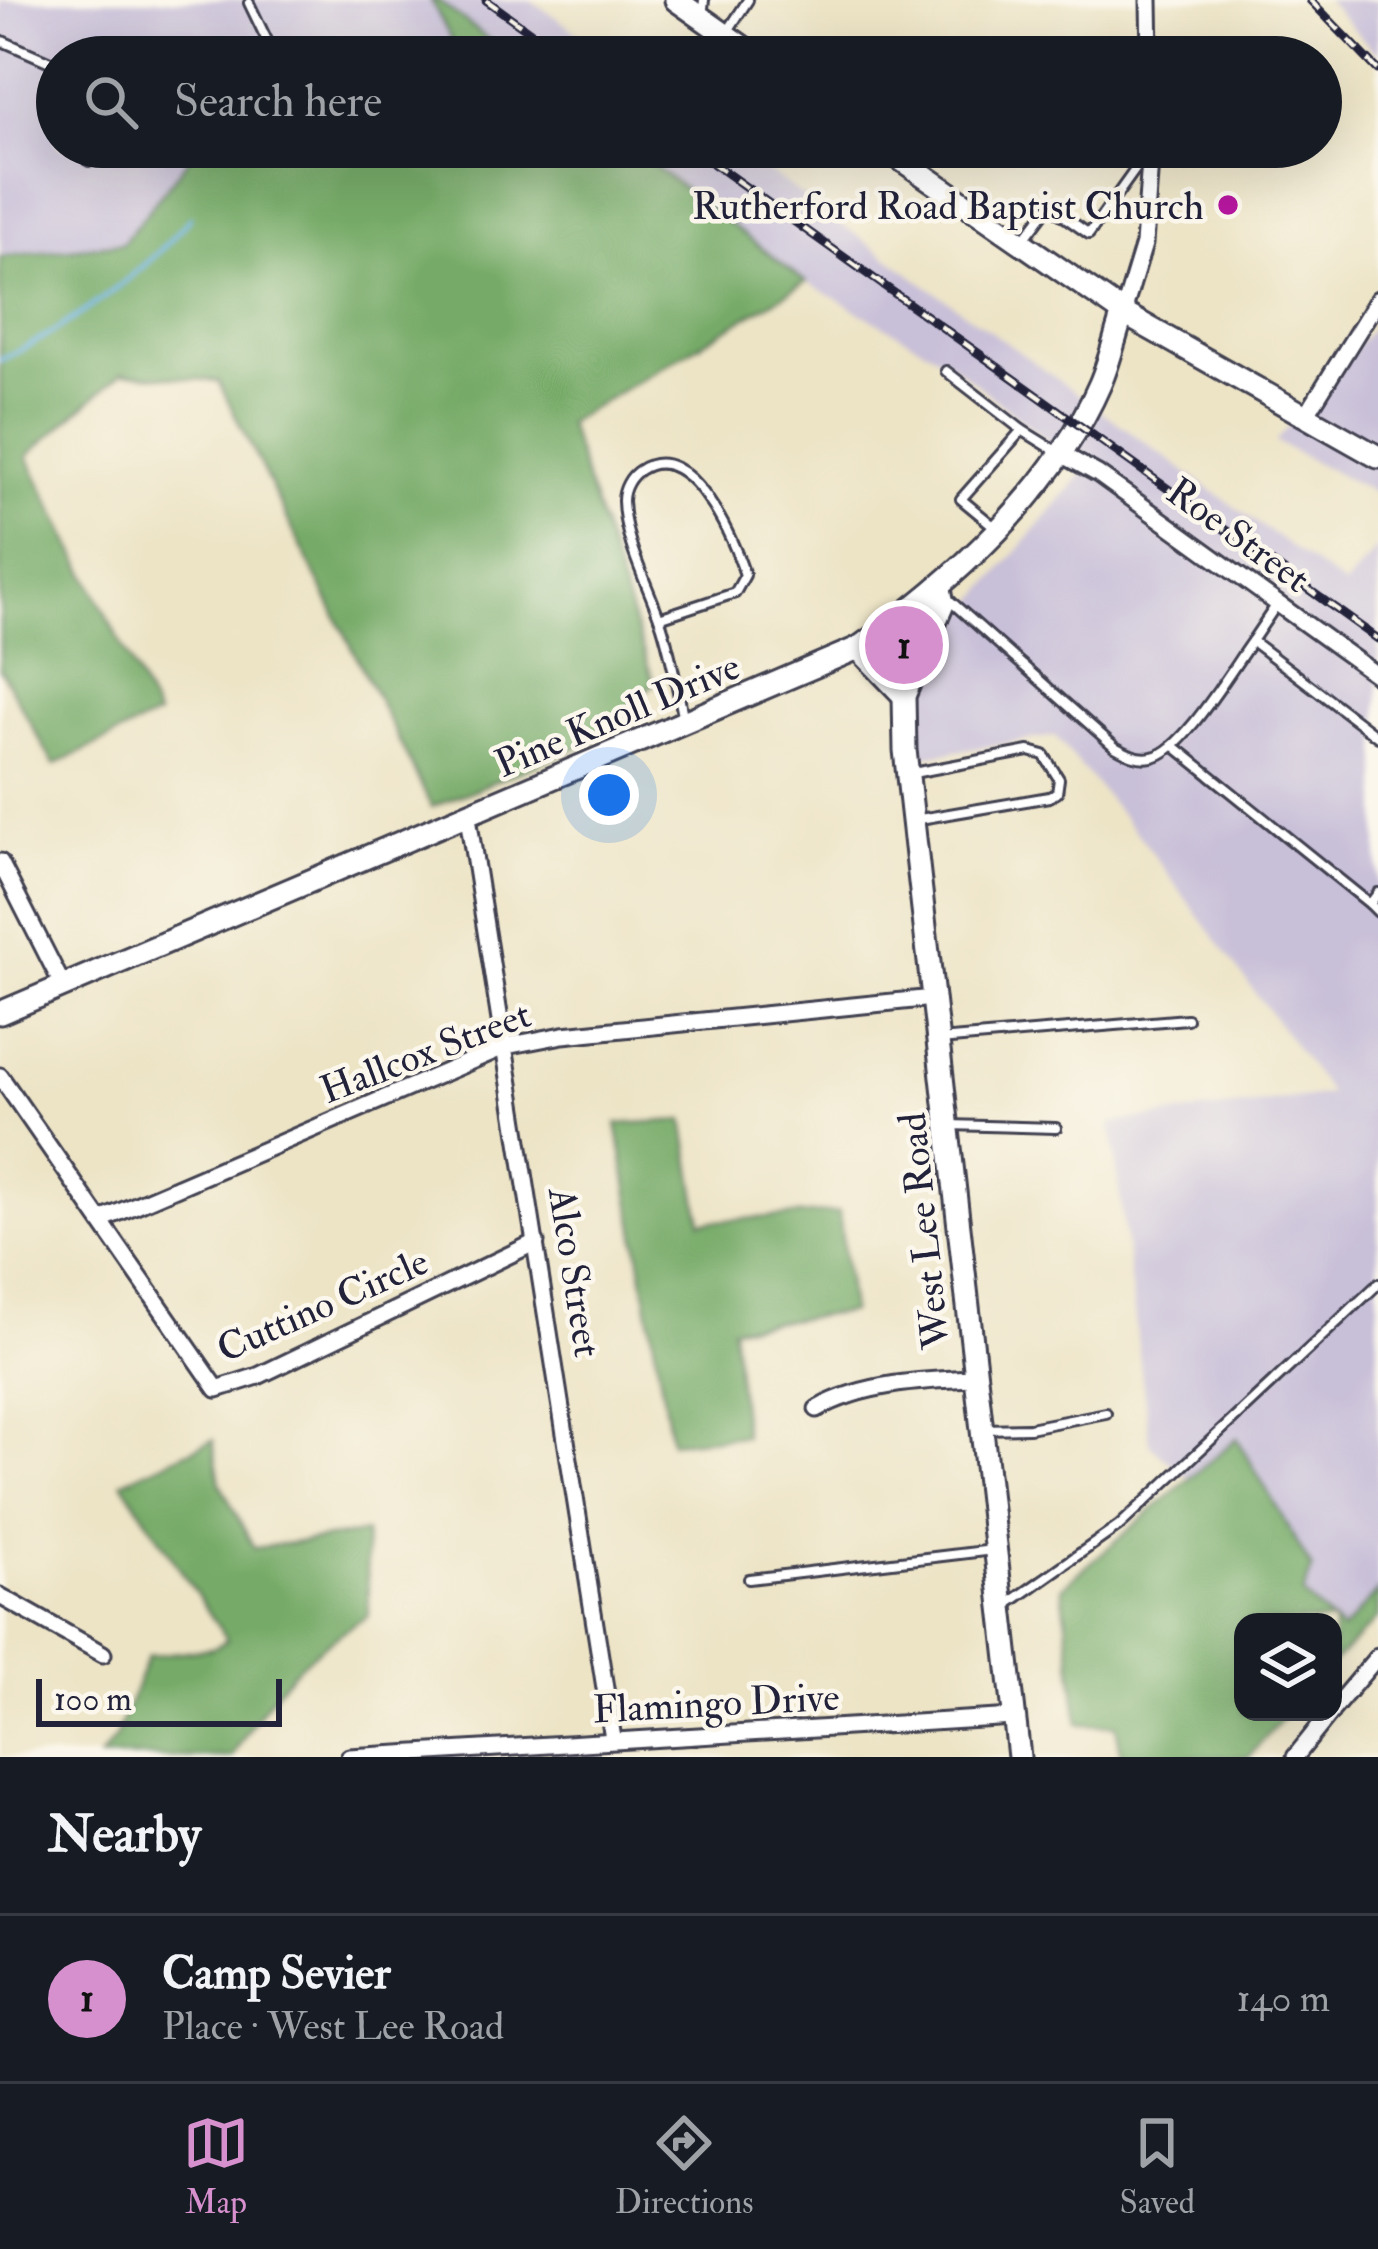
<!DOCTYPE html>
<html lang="en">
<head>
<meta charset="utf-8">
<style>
  :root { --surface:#171b24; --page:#242831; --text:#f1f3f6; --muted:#9ea1a6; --line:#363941; --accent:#d690ce }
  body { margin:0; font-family:"IM FELL Double Pica",serif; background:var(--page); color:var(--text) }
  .controls { position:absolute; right:36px; bottom:36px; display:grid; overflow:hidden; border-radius:24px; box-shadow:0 12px 48px #0002 }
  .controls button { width:108px; height:108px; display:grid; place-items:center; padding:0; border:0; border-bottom:3px solid var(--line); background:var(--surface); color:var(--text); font:60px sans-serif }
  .scale { position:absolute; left:36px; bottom:30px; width:246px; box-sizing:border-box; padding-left:12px; border:6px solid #22223b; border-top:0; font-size:33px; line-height:42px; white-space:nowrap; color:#22223b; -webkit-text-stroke:9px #fbf7ec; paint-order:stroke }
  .you { position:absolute; left:609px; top:795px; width:42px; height:42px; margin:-30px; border:9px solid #fff; border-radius:50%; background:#1a73e8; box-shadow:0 0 0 18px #1a73e833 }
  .badge { display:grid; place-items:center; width:78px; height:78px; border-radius:50%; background:var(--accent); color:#111; font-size:39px; font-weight:700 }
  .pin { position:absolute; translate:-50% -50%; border:6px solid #fff; box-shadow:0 3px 12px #0006 }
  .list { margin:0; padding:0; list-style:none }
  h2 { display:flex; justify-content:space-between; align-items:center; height:156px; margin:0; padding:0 48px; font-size:51px }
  h2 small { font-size:39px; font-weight:400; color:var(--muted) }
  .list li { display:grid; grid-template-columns:78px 1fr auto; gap:36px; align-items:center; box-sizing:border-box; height:168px; padding:0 48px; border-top:3px solid var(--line) }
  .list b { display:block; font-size:45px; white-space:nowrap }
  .list p { margin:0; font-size:39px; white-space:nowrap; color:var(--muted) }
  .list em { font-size:39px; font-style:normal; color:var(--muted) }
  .icon { flex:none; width:66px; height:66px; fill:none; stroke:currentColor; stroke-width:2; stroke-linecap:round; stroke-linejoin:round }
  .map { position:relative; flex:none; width:1378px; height:1757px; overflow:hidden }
  .search { position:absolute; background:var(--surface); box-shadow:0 12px 48px #0002; left:36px; right:36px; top:36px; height:132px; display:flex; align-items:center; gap:30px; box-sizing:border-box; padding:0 42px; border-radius:66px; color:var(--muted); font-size:45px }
  .sheet { height:324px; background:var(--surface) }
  nav { display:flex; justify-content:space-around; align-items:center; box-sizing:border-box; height:168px; border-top:3px solid var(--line); background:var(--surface); font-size:33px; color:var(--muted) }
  nav a { display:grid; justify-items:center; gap:6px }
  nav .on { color:var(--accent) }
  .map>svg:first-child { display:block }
  .industrial { fill:#c8bfd8 }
  .forest { fill:#76aa67; stroke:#4c6651; stroke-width:3 }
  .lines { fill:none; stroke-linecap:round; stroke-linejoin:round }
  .stream { stroke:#6cb2e3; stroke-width:4.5 }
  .service-casing { stroke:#403f50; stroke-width:14 }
  .minor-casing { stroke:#403f50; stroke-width:21 }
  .tertiary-casing { stroke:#403f50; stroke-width:27 }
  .service { stroke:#fff; stroke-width:8 }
  .minor { stroke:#fff; stroke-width:15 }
  .tertiary { stroke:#fff; stroke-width:21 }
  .rail-casing { stroke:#22223b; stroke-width:9 }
  .rail { stroke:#fbf7ec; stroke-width:4.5; stroke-dasharray:14; stroke-linecap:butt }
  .poi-dot { fill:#b5179e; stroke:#fbf7ec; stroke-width:4.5 }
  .labels { text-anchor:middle; stroke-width:9; stroke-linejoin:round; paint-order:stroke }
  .poi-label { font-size:39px; fill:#22223b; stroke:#fbf7ec; text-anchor:end }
  .street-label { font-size:39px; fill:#22223b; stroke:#fbf7ec }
</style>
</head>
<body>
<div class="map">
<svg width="1378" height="1757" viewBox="0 0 1378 1757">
  <rect width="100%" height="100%" fill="#fbf7ec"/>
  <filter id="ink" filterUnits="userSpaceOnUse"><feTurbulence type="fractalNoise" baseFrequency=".00833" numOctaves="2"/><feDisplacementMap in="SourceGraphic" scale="24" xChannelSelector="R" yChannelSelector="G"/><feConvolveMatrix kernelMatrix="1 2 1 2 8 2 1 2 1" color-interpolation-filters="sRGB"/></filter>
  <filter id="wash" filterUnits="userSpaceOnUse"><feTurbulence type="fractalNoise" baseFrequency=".004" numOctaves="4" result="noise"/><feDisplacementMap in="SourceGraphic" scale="48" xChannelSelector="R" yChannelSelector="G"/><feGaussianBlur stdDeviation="2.7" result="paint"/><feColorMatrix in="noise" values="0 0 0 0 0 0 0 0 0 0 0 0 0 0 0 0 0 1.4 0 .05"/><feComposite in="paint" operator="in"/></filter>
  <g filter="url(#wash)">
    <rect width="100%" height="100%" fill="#ede4c6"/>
    <g class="industrial">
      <path d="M0 0H431L460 57H57V147H198L123 243 0 257Z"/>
      <path d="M437 0H531L612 57H511Z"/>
      <path d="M1326 0H1378V55Z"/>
      <path d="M629 147H734L1345 586 1378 547V1591L1342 1632 1303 1594 1237 1439 1188 1478 1150 1445 1111 1123 1330 1094 1144 842 1055 736 920 757 921 707 930 669 973 603 1085 471 950 363 806 282Z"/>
      <path d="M1378 321V495L1275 442Z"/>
    </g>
    <g class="forest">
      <path d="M431 0H437L511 57H460Z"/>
      <path d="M198 147H629L806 282 567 423 654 683 596 740 432 807 218 381 122 373 27 456 157 716 54 765 0 669V257L123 243Z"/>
      <path d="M684 1120 701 1222 839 1212 851 1312 732 1327 744 1436 671 1442 617 1124Z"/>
      <path d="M1237 1438 1312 1569 1303 1595 1332 1622H1243V1712H1287L1249 1757H1122L1116 1725 1079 1724 1062 1587Z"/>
      <path d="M213 1440 220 1483 254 1548 365 1533 369 1615C299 1657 273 1688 232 1757H100L115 1738 148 1656 213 1648 227 1640 122 1482Z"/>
      <path d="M1378 1591V1618L1333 1663V1623L1342 1631Z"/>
    </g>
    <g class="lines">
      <path class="stream" d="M0 360C61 332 150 271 190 217"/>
    </g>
  </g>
  <g filter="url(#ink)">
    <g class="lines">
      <g class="service-casing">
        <g id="service">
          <path d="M249 3 275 57"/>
          <path d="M702 16 704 0"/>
          <path d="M726 34 748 0"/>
          <path d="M0 40 57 65"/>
          <path d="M89 161 103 147"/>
          <path d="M1025 238 1049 206 1089 234 1147 153"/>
          <path d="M946 371 1022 430"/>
          <path d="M996 528 961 499 1022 430 1056 451"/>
          <path d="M948 599 1115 747C1126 753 1138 760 1152 757 1183 752 1232 668 1252 641"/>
          <path d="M1277 604 1252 641 1378 737"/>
          <path d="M659 618 735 593 745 575C733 540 690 437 640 470 630 476 623 489 623 501 624 543 649 586 662 626 671 655 677 686 683 716"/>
          <path d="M1174 746 1370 904"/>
          <path d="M913 773 1029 751 1044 755 1059 779 1057 793 1049 797 914 820"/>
          <path d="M1378 893 1370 904 1378 912"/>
          <path d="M939 1040 1187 1019"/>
          <path d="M949 1125 1056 1128"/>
          <path d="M982 1429 1029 1428 1106 1413"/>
          <path d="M749 1579 993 1550"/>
          <path d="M1008 1604 1119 1526 1378 1284"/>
        </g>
      </g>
      <g class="minor-casing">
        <g id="minor">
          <path d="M1149 0 1150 57"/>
          <path d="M1123 313 1144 244 1151 147"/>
          <path d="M1305 417 1378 299"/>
          <path d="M1058 452 1098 474 1378 676"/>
          <path d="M468 817 613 1739"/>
          <path d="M0 862 63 986"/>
          <path d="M0 1076 217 1389 258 1376 536 1242"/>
          <path d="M101 1220 506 1046 563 1035 933 998"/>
          <path d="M817 1409C862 1383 924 1380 975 1378"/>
          <path d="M0 1596 103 1654"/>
          <path d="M1333 1709 1378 1656"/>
          <path d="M349 1757 1014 1717"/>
          <path d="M1295 1757 1331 1712"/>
        </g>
      </g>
      <g class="tertiary-casing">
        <g id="tertiary">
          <path d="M676 0 757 57"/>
          <path d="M883 147 1123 313 1378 457"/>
          <path d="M940 589 943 604 904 696 905 750 1019 1757"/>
          <path d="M858 648 904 696"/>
          <path d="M0 1013 858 648C951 584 1054 490 1100 384 1110 361 1115 336 1123 313"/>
        </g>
      </g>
      <use href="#service" class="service"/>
      <use href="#minor" class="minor"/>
      <use href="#tertiary" class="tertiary"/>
      <g class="rail-casing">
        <g id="rail">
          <path d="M486 0 565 57"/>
          <path d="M1310 0 1378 70"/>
          <path d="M690 147 1378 639"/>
        </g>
      </g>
      <use href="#rail" class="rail"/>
    </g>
  </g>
  <circle class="poi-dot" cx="1228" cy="205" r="12"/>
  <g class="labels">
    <g class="poi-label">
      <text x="1204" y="219">Rutherford Road Baptist Church</text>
    </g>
    <g class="street-label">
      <text transform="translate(1239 534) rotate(36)" y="14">Roe Street</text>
      <text transform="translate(617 714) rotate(-23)" y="14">Pine Knoll Drive</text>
      <text transform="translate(425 1051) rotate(-21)" y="14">Hallcox Street</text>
      <text transform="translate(923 1231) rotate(-96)" y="14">West Lee Road</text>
      <text transform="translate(576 1272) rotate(81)" y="14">Alco Street</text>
      <text transform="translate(322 1304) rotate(-24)" y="14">Cuttino Circle</text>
      <text transform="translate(716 1702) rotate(-3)" y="14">Flamingo Drive</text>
    </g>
  </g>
</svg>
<div class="controls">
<button><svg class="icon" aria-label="layers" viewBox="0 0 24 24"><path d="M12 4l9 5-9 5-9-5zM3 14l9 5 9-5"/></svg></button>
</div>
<div class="scale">100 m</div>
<div class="you"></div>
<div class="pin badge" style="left:904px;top:645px">1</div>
<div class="search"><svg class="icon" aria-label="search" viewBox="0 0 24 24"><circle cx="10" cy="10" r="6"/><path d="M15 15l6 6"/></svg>Search here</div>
</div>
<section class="sheet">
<h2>Nearby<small></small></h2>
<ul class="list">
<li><span class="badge">1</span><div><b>Camp Sevier</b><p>Place · West Lee Road</p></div><em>140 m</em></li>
</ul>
</section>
<nav>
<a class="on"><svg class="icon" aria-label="map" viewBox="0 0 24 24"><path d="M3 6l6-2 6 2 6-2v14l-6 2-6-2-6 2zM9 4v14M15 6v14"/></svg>Map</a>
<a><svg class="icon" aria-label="directions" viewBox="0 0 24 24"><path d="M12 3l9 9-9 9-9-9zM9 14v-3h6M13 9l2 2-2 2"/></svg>Directions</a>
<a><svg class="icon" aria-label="saved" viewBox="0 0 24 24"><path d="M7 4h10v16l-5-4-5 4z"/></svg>Saved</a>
</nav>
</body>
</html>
